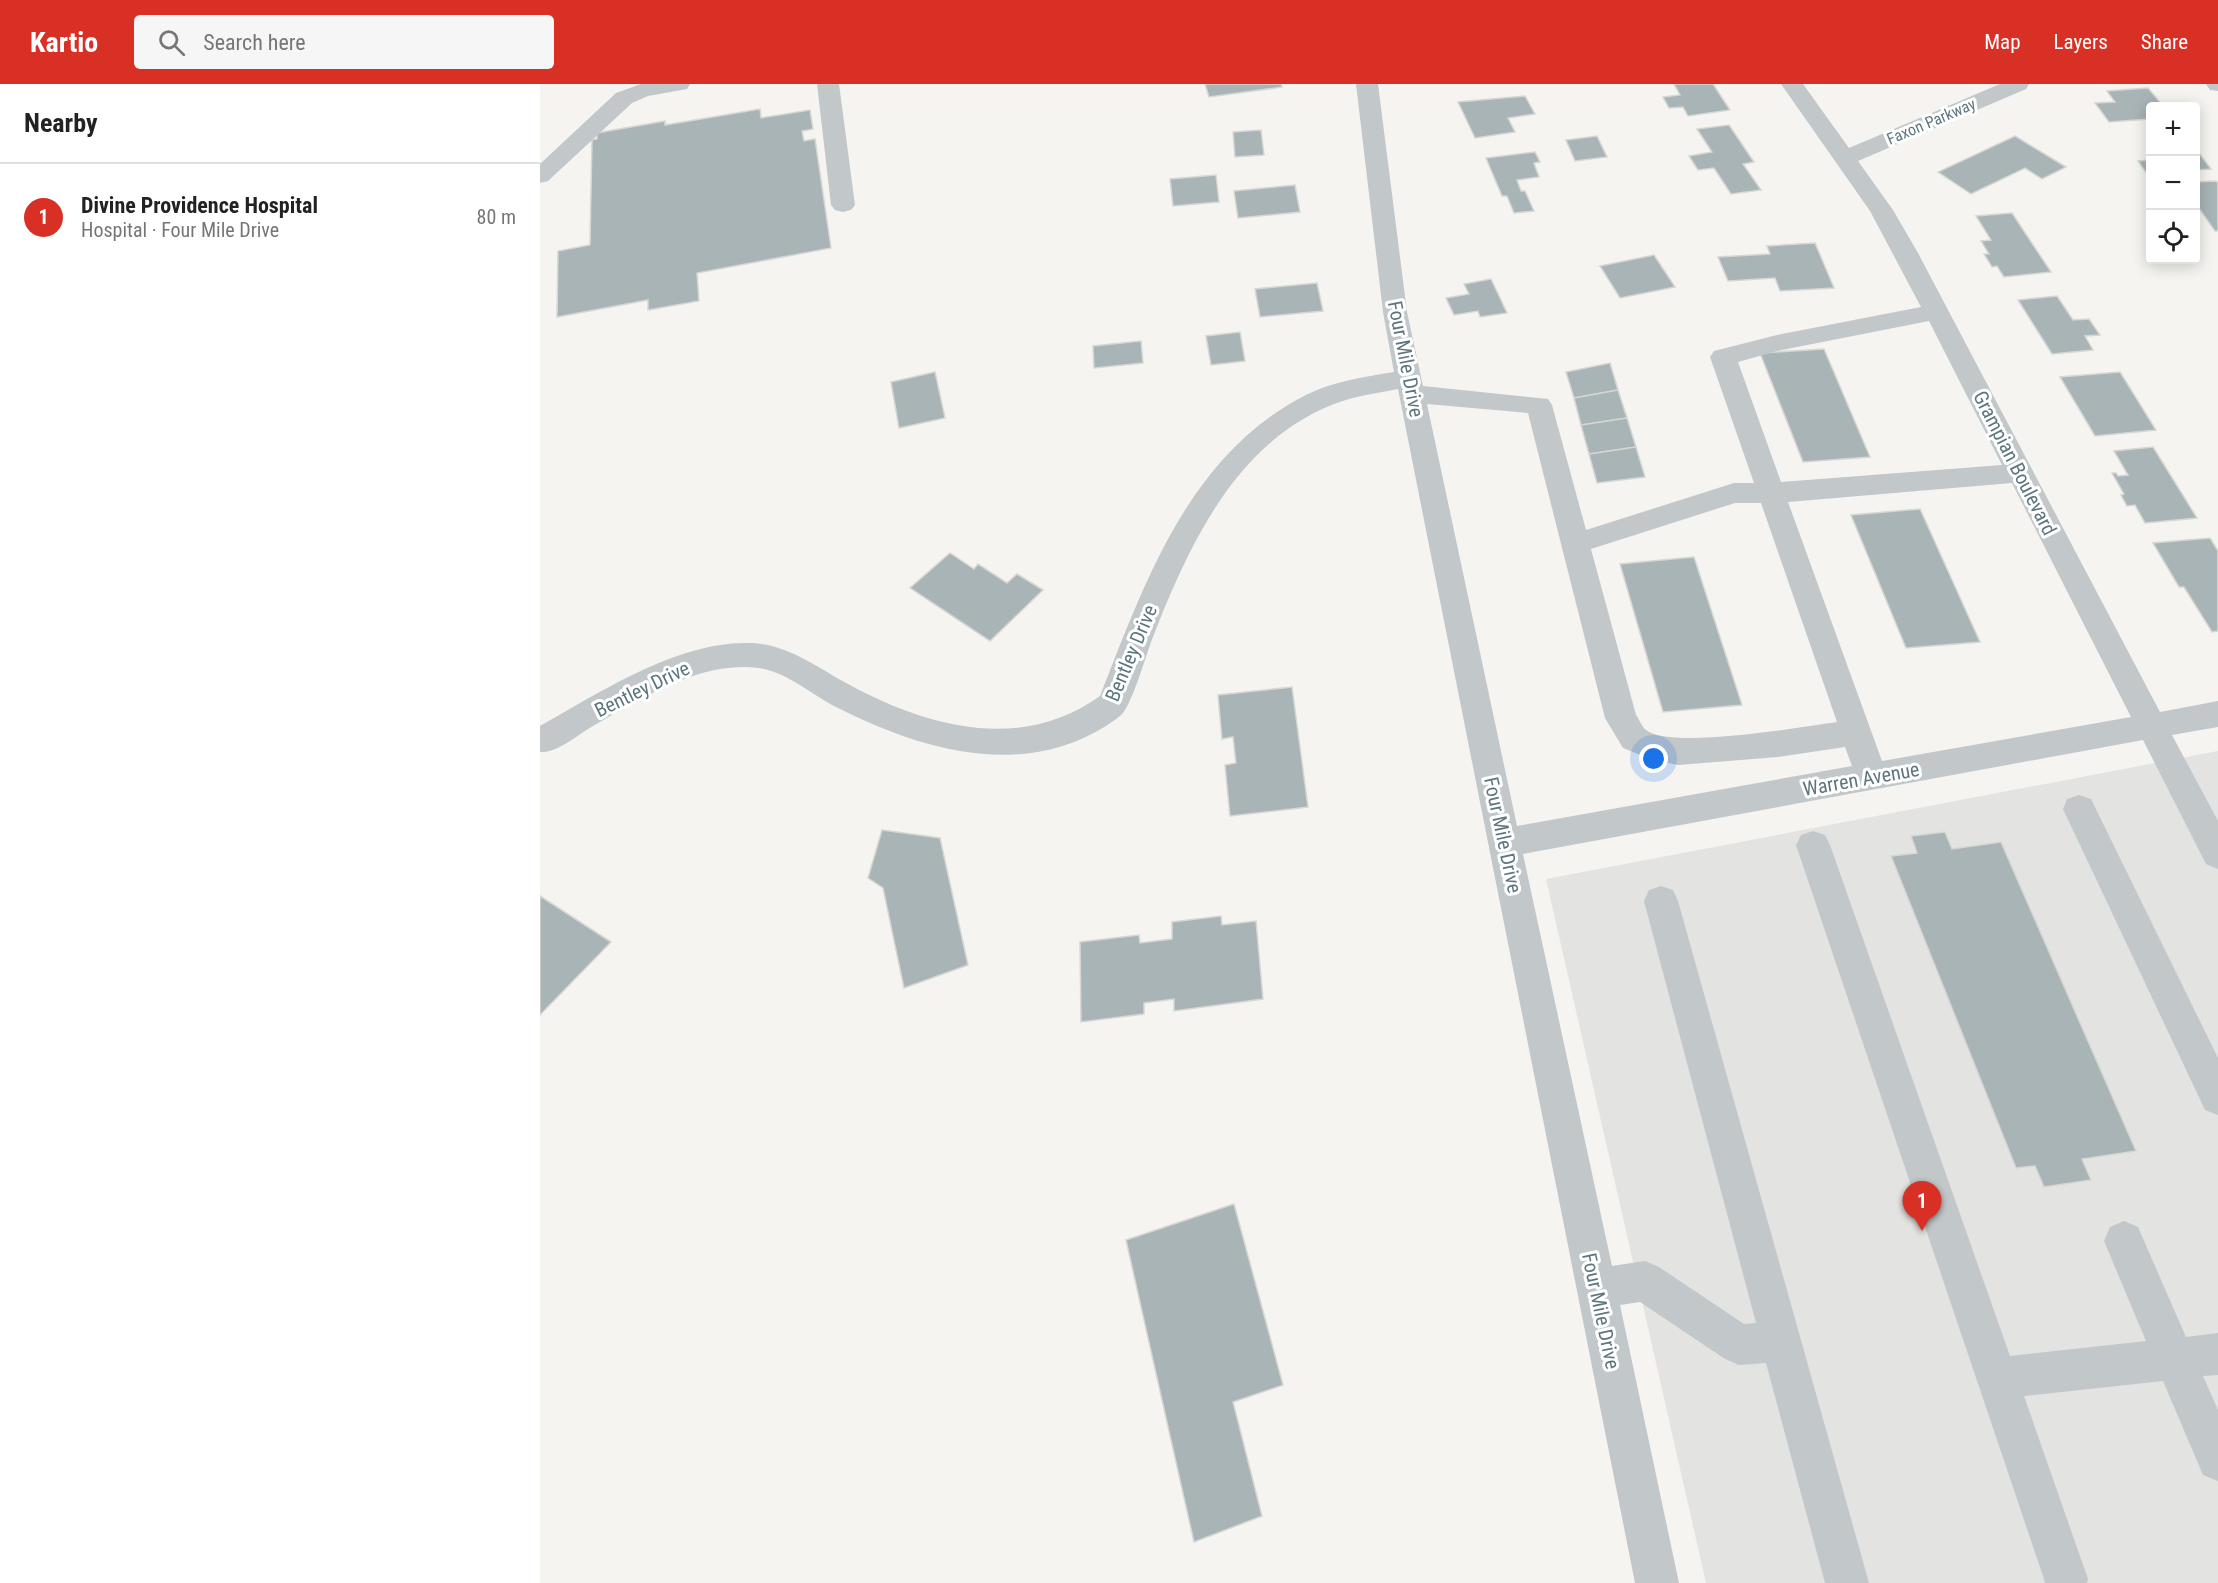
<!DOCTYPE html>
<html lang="en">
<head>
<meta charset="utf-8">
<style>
  :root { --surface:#fff; --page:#f6f6f6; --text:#222; --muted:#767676; --line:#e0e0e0; --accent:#d93025 }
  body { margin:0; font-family:"Roboto Condensed",sans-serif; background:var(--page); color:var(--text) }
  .controls { position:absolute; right:18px; top:18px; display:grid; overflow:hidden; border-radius:6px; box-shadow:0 3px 15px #0003 }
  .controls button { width:54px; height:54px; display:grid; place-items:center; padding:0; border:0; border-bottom:2px solid var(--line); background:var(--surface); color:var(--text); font:30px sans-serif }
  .you { position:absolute; left:1114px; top:675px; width:21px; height:21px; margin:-15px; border:4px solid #fff; border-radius:50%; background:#1a73e8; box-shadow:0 0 0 9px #1a73e833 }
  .badge { display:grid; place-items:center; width:39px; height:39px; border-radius:50%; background:var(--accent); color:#fff; font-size:20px; font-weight:700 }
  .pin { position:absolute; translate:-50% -50px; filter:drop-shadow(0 2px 3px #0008) }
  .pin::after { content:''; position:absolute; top:32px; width:21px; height:18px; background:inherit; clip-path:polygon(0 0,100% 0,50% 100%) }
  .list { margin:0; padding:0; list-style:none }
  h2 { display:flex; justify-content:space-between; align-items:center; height:78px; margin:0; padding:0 24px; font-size:26px }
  h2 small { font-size:20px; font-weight:400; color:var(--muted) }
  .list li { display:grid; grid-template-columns:39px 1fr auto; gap:18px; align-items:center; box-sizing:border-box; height:108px; padding:0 24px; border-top:2px solid var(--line) }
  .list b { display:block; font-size:22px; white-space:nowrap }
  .list p { margin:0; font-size:20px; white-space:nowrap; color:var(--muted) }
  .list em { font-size:20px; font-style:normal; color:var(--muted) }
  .icon { flex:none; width:33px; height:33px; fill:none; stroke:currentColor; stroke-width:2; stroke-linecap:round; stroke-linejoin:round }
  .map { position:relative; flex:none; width:1678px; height:1499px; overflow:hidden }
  header { display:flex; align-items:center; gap:36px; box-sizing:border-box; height:84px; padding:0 30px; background:var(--accent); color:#fff }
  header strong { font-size:28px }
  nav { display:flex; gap:33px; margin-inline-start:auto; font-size:21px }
  .search { width:420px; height:54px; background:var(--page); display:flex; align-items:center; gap:15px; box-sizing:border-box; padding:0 21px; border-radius:6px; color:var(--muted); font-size:22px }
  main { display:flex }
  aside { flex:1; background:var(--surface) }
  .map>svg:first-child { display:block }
  .built { fill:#e3e4e2 }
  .building { fill:#a8b4b6; stroke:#d6d6d3; stroke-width:1.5 }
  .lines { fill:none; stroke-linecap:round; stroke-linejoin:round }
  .minor { fill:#c2c7c9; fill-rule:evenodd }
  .labels { text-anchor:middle; stroke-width:6; stroke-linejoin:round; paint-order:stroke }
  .far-street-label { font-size:16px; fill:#5d767e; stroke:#fff }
  .street-label { font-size:20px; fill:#5d767e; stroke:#fff }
</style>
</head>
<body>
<header>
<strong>Kartio</strong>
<div class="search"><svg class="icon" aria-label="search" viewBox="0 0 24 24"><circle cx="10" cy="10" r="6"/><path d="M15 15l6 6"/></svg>Search here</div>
<nav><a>Map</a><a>Layers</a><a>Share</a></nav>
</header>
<main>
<aside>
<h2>Nearby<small></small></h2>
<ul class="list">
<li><span class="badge">1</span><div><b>Divine Providence Hospital</b><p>Hospital · Four Mile Drive</p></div><em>80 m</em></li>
</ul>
</aside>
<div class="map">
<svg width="1678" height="1499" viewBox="0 0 1678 1499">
  <rect width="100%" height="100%" fill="#f5f4f1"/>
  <path class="built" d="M1678 667V1499H1166L1006 795Z"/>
  <g class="building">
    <path d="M665 0H741L742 3 669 13Z"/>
    <path d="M1134 0H1173L1190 26 1148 32 1143 23 1129 24 1123 13 1140 11Z"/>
    <path d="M1608 4 1623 22H1610V35L1569 38 1555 19 1575 18 1567 7Z"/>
    <path d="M985 12 995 30 968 34 975 48 935 54 918 18Z"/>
    <path d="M220 25 221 34 270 26 273 45 262 47 264 57 275 55 291 164 157 189 159 217 108 226V216L17 233 18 167 50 161 52 56 57 55V49L125 37V41Z"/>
    <path d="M1189 41 1214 78 1203 80 1221 106 1191 110 1174 84 1158 86 1149 72 1172 68 1157 45Z"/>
    <path d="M721 46 724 71 695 73 693 48Z"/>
    <path d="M1057 52 1067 73 1035 77 1026 56Z"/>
    <path d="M1475 52 1526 83 1502 95 1485 84 1431 110 1398 88Z"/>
    <path d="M1656 65 1671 85 1656 86Z"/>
    <path d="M995 68 1000 78 994 79 999 93 977 96 981 107H985L994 127 974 129 967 112H962L946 74Z"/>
    <path d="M1610 76V90H1607L1598 77Z"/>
    <path d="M676 91 679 118 633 122 630 95Z"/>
    <path d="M1676 97 1678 99V147H1675L1656 120V98Z"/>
    <path d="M755 101 760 128 698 134 694 107Z"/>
    <path d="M1472 129 1511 188 1464 193 1457 182 1452 183 1444 170H1449L1441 157 1451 156 1436 132Z"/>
    <path d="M1275 159 1294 204 1240 207 1235 194 1188 197 1178 173 1230 170 1227 162Z"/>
    <path d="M1114 171 1135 203 1080 214 1060 182Z"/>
    <path d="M951 195 967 229 940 233 938 227 914 231 906 214 929 210 924 200Z"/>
    <path d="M777 199 783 227 720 233 715 205Z"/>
    <path d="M1517 212 1533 236 1549 235 1560 251 1545 252 1553 266 1512 270 1478 216Z"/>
    <path d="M700 248 705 277 671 281 666 252Z"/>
    <path d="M601 257 603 279 554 284 553 262Z"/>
    <path d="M1284 265 1330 373 1263 378 1220 269Z"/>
    <path d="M1070 279 1078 306 1034 314 1026 288Z"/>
    <path d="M395 288 405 334 359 344 351 298Z"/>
    <path d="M1580 288 1616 346 1555 352 1520 293Z"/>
    <path d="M1078 306 1087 334 1041 341 1034 314Z"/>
    <path d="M1087 334 1096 363 1049 370 1041 341Z"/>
    <path d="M1096 363 1105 393 1057 399 1049 370Z"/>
    <path d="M1613 363 1657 434 1605 439 1595 421 1587 422 1581 411 1584 410 1572 389H1576L1578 392 1588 391 1574 367Z"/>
    <path d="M1380 425 1440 558 1366 564 1311 431Z"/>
    <path d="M1670 454 1678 467V547L1672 548 1644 503H1639L1613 459Z"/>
    <path d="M410 469 434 485 438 480 467 499 477 490 503 506 450 557 370 504Z"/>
    <path d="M1154 473 1202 621 1123 628 1080 480Z"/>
    <path d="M752 603 768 723 690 732 685 681 696 679 693 653 682 655 678 611Z"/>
    <path d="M342 746 400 754 428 881 364 904 343 804 328 794Z"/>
    <path d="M1405 748 1412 765 1461 758 1596 1067 1542 1075 1551 1096 1504 1103 1495 1082 1476 1084 1351 772 1377 769 1371 752Z"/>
    <path d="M0 812 71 858 0 931Z"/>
    <path d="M681 832 682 841 716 837 723 915 634 927V915L604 919V930L541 938 540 858 599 851 600 859 632 855V838Z"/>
    <path d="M694 1120 743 1301 693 1318 722 1432 654 1458 586 1156Z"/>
  </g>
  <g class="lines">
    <g class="minor">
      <path d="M101 0H150L147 5 108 12 92 19 8 97 0 99V80L76 9Z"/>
      <path d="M277 0H299L315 121 311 126 303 128 295 126 291 121Z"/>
      <path d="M816 0H838L867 228 883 302 1008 315 1012 321 1046 446 1194 399H1214L1170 273 1174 267 1237 251 1381 223 1330 127 1241 0H1263L1309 64 1460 0H1489L1486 5 1318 77 1353 126 1378 169 1620 628 1678 617V643L1632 651 1678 737V785L1666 780 1603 656 983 770 1072 1182 1105 1177 1119 1183 1204 1240 1216 1239 1104 817 1109 806 1121 802 1133 806 1138 817 1329 1499H1285L1226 1279 1199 1281 1185 1275 1100 1218 1080 1221 1139 1499H1095L858 305C837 309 815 312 794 320 694 359 647 465 611 558 605 575 593 616 583 629 579 634 571 638 566 642 480 696 379 665 296 623 272 611 247 588 219 584 159 576 97 617 48 645 34 654 16 669 0 668V642C61 608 136 558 208 559 246 559 276 583 308 600 387 643 481 669 560 612 605 498 649 370 766 311 793 297 825 293 854 288L843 228ZM1389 237 1462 381 1241 398 1198 278 1237 267ZM887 320 988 329 1065 634 1083 664 1113 676 1138 681 1238 673 1305 663 1312 682 977 742ZM1472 399 1591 633 1342 677 1248 418ZM1195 419H1221L1297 638C1261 643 1132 666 1106 646 1102 643 1099 635 1096 631L1051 465Z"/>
      <path d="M1666 0H1678V7L1670 6Z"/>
      <path d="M1539 711 1551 715 1678 974V1031L1665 1026 1523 725 1527 715Z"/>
      <path d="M1273 747 1285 751 1290 761 1470 1272 1606 1257 1564 1157 1570 1143 1584 1137 1598 1143 1646 1253 1678 1249V1291L1663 1292 1678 1326V1397L1663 1391 1623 1297 1484 1312 1548 1495 1547 1499H1505L1504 1495 1256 761 1261 751Z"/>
    </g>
  </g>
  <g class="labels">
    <g class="far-street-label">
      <text transform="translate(1391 37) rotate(-23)" y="6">Faxon Parkway</text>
    </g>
    <g class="street-label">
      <text transform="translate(866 275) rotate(79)" y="7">Four Mile Drive</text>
      <text transform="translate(1475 379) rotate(63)" y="7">Grampian Boulevard</text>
      <text transform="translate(591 569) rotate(-67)" y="7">Bentley Drive</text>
      <text transform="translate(102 605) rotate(-26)" y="7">Bentley Drive</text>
      <text transform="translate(1321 695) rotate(-10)" y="7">Warren Avenue</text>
      <text transform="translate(963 751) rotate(78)" y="7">Four Mile Drive</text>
      <text transform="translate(1061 1227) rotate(78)" y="7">Four Mile Drive</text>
    </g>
  </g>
</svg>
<div class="controls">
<button>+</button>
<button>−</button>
<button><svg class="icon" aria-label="locate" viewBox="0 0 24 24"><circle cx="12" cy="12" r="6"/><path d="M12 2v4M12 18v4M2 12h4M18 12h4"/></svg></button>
</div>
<div class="you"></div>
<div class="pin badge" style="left:1382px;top:1147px">1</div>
</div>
</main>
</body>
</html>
